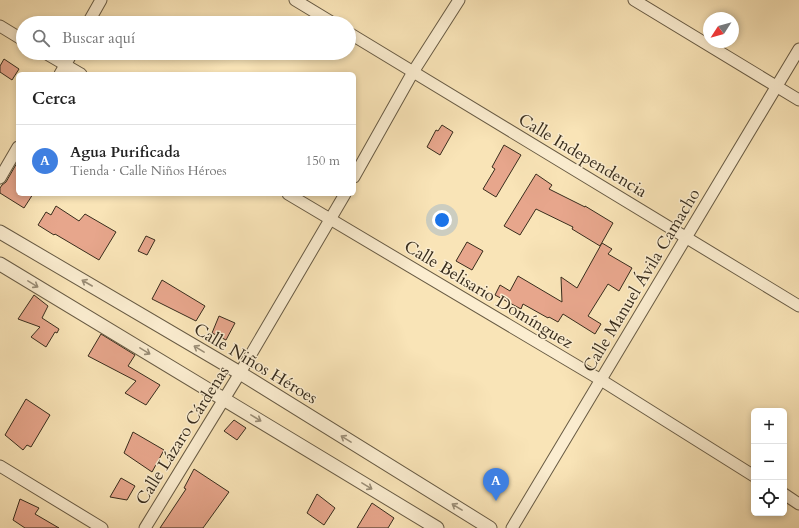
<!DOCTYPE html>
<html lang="es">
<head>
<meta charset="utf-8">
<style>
  :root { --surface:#fff; --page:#f6f6f6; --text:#222; --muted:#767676; --line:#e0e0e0; --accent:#8f2418 }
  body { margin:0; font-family:Cardo,serif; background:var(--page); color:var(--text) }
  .controls { position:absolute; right:12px; bottom:12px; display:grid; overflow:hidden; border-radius:6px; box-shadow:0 2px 6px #0003 }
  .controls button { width:36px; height:36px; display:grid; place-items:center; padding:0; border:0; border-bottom:1px solid var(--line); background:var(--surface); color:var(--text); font:20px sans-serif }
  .compass { position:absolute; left:703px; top:12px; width:36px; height:36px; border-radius:50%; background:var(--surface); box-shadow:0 2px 6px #0003; rotate:234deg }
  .you { position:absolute; left:442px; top:220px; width:14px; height:14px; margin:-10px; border:3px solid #fff; border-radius:50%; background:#1a73e8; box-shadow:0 0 0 6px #1a73e833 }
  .badge { display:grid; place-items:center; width:26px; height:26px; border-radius:50%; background:var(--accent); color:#fff; font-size:13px; font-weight:700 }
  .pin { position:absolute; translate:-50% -33px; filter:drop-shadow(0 1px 2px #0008) }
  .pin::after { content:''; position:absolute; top:21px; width:14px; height:12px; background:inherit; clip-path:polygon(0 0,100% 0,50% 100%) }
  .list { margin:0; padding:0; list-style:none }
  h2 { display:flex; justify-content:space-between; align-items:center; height:52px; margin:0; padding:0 16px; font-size:17px }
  h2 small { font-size:13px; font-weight:400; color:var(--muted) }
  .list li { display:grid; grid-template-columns:26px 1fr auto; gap:12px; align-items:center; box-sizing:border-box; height:72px; padding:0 16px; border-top:1px solid var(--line) }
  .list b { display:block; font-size:15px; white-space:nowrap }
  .list p { margin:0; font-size:13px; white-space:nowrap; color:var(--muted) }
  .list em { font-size:13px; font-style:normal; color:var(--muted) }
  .icon { flex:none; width:22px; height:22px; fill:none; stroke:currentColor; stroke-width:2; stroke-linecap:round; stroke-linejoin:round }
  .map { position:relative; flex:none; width:799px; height:528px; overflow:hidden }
  .search { position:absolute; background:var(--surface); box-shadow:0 2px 6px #0003; left:16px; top:16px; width:340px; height:44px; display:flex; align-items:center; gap:10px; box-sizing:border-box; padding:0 14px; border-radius:22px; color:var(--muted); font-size:15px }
  .panel { position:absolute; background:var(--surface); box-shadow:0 2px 6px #0003; left:16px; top:72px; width:340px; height:124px; border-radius:6px }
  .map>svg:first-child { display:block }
  .building { fill:#e7a68c; stroke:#382d1d }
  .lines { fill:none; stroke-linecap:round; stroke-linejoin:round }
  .minor-casing { stroke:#685b44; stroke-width:13 }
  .tertiary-casing { stroke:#685b44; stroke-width:15 }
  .minor { stroke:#fbedd0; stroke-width:11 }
  .tertiary { stroke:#fbedd0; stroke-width:13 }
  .oneway { stroke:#9a8d76 }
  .labels { text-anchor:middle; stroke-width:3; stroke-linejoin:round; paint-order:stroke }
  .street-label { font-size:17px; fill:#382d1d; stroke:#fbedd0 }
</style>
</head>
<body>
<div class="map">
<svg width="799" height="528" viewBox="0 0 799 528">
  <rect width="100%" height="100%" fill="#f9e4b7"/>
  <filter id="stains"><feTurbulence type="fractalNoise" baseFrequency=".005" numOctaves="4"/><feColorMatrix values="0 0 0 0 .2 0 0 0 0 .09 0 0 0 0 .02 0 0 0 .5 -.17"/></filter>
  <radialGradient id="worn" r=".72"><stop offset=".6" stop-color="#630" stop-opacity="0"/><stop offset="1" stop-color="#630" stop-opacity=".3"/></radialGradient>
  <g class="building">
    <path d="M4 59 19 69 12 80 0 72V66Z"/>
    <path d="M442 125 453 132 440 155 427 147 436 130 438 131Z"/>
    <path d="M504 145 521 155 496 197 483 189 495 169 492 167Z"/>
    <path d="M18 161V194H33L24 208 0 193V188L2 185 6 182Z"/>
    <path d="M536 174 552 185 549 189 585 207V206L613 223 600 246 572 229 573 227 536 209 520 235 504 226Z"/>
    <path d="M56 206 79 221 85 214 116 232 99 260 55 234 54 235 38 225 46 212 51 215Z"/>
    <path d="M146 236 155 240 147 255 138 251Z"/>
    <path d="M467 242 483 251 472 270 456 261Z"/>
    <path d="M602 243 612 249 608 254 632 268 619 291 608 284 588 316 601 324 595 334 563 314 558 322 549 317 548 318 523 304 521 309 495 295 500 285 510 291 518 276 562 302 561 277 577 288Z"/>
    <path d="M162 280 205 306 196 321 152 299Z"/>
    <path d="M34 295 48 306 42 318 59 329 57 333 55 332 46 347 31 337 40 327 18 319Z"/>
    <path d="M219 316 235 323 226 340 212 333Z"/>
    <path d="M101 334 135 355 128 366 160 385 146 405 125 393 136 381 88 356Z"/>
    <path d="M26 399 50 415 31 447 27 445 23 450 5 435Z"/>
    <path d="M234 420 246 428 237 440 224 431Z"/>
    <path d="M133 432 164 450 152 472 124 453Z"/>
    <path d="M194 469 229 492 203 528H160L186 489 184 488Z"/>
    <path d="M121 478 135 486 127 500 110 497Z"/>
    <path d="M317 494 335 508 324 525 307 513Z"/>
    <path d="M20 499 39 508 35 514 59 528H25L13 520Z"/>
    <path d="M372 503 394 518 388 528H357Z"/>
  </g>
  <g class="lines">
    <g class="minor-casing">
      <g id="minor">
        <path d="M295 0 333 23"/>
        <path d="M634 0 799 100"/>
        <path d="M88 23 101 0"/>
        <path d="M0 26 23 40"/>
        <path d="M349 33 799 306"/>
        <path d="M45 53 81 74"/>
        <path d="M60 74 72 53"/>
        <path d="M354 177 413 72 459 0"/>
        <path d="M0 178 18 147"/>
        <path d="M288 194 601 380 754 476"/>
        <path d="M0 466 102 528"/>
        <path d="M784 494 799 504"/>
        <path d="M145 528 240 373 345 194"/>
        <path d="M512 528 799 49"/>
      </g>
    </g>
    <g class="tertiary-casing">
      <g id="tertiary">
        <path d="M0 232 240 373 490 528"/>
        <path d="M0 264 437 528"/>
      </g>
    </g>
    <use href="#minor" class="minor"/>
    <use href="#tertiary" class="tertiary"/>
  </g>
  <defs><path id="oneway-shaft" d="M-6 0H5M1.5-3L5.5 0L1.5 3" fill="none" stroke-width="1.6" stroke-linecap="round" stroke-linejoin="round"/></defs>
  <g class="oneway">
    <use href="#oneway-shaft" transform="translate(87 283) rotate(-150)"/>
    <use href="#oneway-shaft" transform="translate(33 284) rotate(31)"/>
    <use href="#oneway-shaft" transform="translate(199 349) rotate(-149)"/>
    <use href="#oneway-shaft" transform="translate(145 351) rotate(31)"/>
    <use href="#oneway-shaft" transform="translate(256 418) rotate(31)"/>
    <use href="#oneway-shaft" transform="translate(346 439) rotate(-148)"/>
    <use href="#oneway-shaft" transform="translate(367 486) rotate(31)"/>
    <use href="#oneway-shaft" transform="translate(457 507) rotate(-148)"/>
  </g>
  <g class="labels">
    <g class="street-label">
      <text transform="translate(583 155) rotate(31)" y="6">Calle Independencia</text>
      <text transform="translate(641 280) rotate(-59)" y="6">Calle Manuel Ávila Camacho</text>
      <text transform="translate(489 294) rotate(31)" y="6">Calle Belisario Domínguez</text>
      <text transform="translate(256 363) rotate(31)" y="6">Calle Niños Héroes</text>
      <text transform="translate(182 435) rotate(-58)" y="6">Calle Lázaro Cárdenas</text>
    </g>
  </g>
  <rect width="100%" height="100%" filter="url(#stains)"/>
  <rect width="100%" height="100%" fill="url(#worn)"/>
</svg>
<div class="controls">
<button>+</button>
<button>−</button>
<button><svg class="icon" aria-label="locate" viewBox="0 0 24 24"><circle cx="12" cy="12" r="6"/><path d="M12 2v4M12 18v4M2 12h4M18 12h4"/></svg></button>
</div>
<svg class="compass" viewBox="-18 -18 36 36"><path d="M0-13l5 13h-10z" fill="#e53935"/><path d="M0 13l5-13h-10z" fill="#767676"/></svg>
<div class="you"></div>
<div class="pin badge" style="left:496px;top:501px;background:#3f7fe0">A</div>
<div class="search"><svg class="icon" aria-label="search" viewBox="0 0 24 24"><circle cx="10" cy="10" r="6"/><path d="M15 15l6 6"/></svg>Buscar aquí</div>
<section class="panel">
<h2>Cerca<small></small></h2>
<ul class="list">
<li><span class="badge" style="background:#3f7fe0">A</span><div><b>Agua Purificada</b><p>Tienda · Calle Niños Héroes</p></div><em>150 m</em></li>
</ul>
</section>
</div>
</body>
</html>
